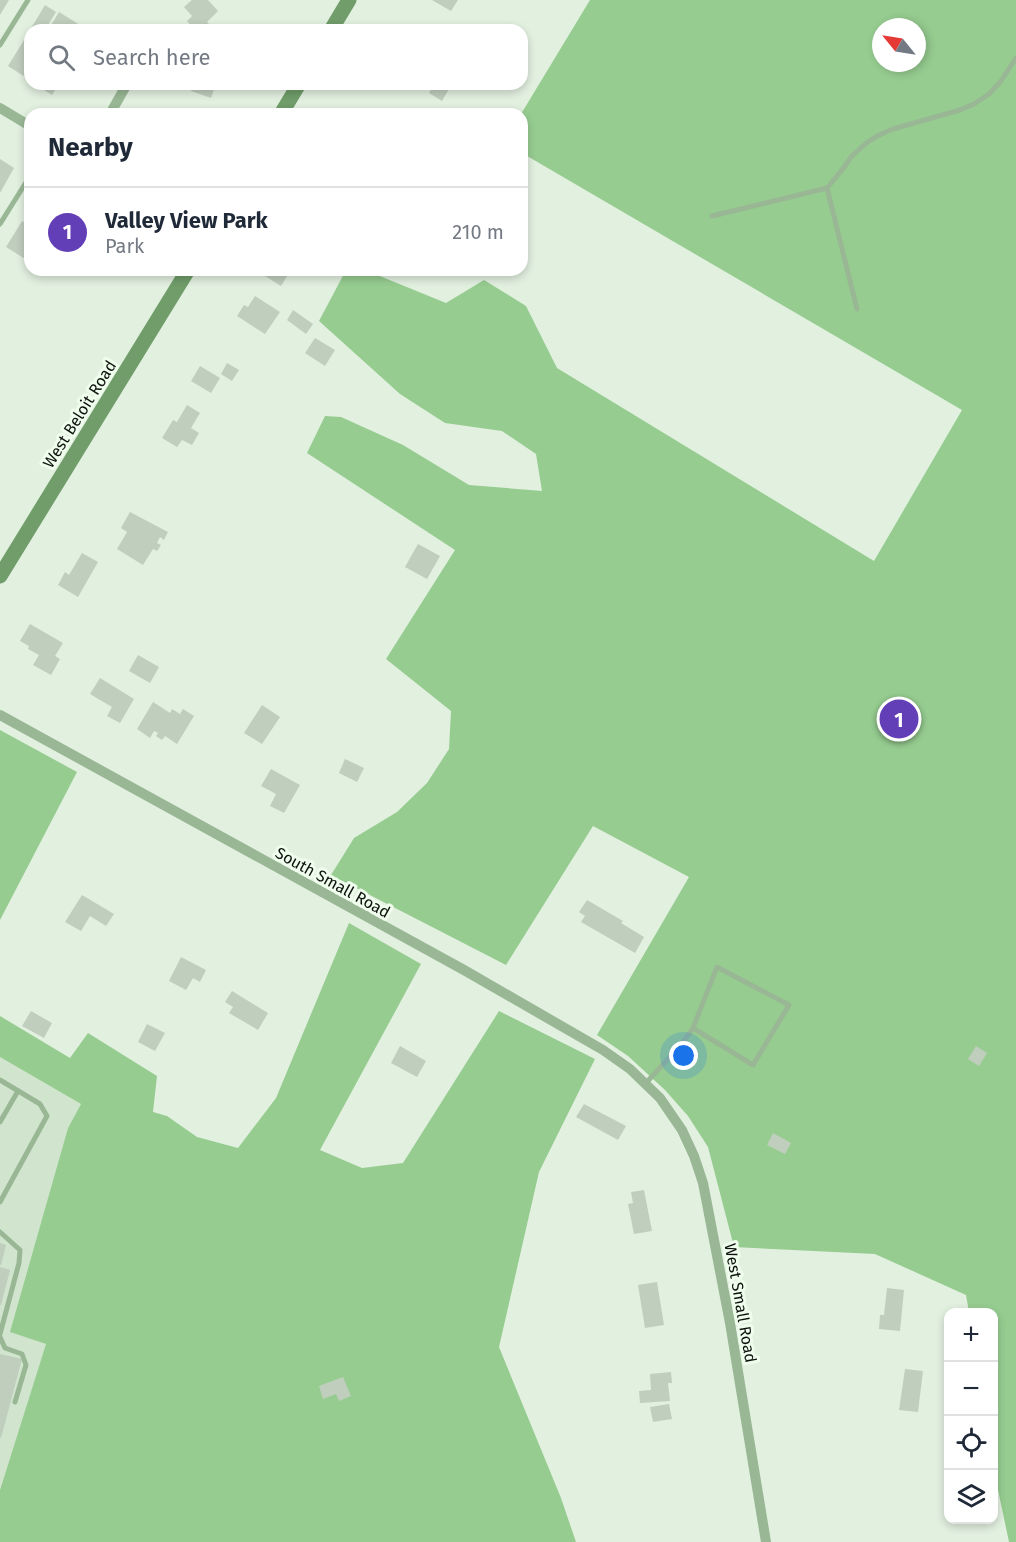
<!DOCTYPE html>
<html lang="en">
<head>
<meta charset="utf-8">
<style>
  :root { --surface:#fff; --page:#f2f2f3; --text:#1f2937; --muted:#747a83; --line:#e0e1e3; --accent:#633fb7 }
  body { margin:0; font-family:"Fira Sans",sans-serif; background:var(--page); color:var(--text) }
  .controls { position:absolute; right:18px; bottom:18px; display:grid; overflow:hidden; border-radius:12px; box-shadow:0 3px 9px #0003 }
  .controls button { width:54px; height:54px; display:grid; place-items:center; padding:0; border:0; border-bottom:2px solid var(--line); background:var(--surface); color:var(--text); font:30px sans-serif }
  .compass { position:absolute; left:872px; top:18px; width:54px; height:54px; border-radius:50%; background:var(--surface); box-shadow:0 3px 9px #0003; rotate:300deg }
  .you { position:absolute; left:684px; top:1056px; width:21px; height:21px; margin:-15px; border:4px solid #fff; border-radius:50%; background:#1a73e8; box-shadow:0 0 0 9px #1a73e833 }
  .badge { display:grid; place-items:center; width:39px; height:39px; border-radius:50%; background:var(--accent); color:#fff; font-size:20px; font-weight:700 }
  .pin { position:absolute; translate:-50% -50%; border:3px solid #fff; box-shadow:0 2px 6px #0006 }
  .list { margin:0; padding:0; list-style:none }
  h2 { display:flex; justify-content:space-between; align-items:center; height:78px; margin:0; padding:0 24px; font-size:26px }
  h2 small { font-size:20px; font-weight:400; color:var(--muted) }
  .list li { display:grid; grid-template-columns:39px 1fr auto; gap:18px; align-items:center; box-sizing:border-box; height:90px; padding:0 24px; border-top:2px solid var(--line) }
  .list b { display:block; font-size:22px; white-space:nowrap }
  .list p { margin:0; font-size:20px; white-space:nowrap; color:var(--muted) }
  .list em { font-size:20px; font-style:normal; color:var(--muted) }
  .icon { flex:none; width:33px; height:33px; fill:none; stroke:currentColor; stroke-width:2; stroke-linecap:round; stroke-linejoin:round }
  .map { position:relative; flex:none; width:1016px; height:1542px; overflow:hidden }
  .search { position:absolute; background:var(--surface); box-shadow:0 3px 9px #0003; left:24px; top:24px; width:504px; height:66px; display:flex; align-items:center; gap:15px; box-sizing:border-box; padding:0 21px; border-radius:18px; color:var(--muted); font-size:22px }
  .panel { position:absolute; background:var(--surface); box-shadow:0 3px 9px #0003; left:24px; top:108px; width:504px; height:168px; border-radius:18px }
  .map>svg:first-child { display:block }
  .built { fill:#d1e4ce }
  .green { fill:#96cc90; fill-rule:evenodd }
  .building { fill:#c0cebe }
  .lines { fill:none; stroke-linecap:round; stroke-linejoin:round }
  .service { stroke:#99b795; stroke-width:5 }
  .minor { stroke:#99b795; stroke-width:10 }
  .secondary { stroke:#709d6a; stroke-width:15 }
  .labels { text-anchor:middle; stroke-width:6; stroke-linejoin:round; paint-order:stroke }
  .street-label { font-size:16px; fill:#0e120d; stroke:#effded }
</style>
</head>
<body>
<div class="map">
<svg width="1016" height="1542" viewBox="0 0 1016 1542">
  <rect width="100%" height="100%" fill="#e2f0e0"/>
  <path class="built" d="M0 1057 81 1104 68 1128 11 1332 46 1344 0 1490Z"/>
  <g class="green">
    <path d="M590 0H1016V1542H1009L994 1471V1312H969L966 1295 875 1254 734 1247 708 1147 688 1116 665 1090 628 1056 597 1035 689 877 593 826 506 965 331 875 354 838 397 812 427 783 449 749 451 711 386 659 455 550 307 453 325 416 341 417 403 445 469 485 542 491 536 454 502 431 445 423 400 394 319 321 346 270H365L446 303 484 280 526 306 557 368 874 561 962 410 522 153 521 114ZM881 27H917V63H881Z"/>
    <path d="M0 730 77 772 0 920Z"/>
    <path d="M349 923 421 964 320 1150 362 1168 403 1163 499 1011 595 1059 539 1172 499 1347 561 1498 576 1542H0V1490L46 1344 10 1332 68 1128 81 1104 0 1057V1016L70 1058 88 1033 157 1076 153 1112 167 1116 197 1137 238 1148 276 1098Z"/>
  </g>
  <g class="building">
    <path d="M0 0H9L0 15Z"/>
    <path d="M192 0H208L218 11 207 22 210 25 205 30H195L187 21 192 16 184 7Z"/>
    <path d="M432 0H458L451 11Z"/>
    <path d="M45 5 56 12 45 30H30Z"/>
    <path d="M59 12 88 30H48Z"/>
    <path d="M24 40 30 44V80L8 66Z"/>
    <path d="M34 84H59L52 95Z"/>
    <path d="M193 84H216L211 98 191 91Z"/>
    <path d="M434 84H441L449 89 442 101 429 93Z"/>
    <path d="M0 159 14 168 0 193Z"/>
    <path d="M22 221 30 225V262L6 247Z"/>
    <path d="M41 270H54L50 276Z"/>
    <path d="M269 270H291L281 286 265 276Z"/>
    <path d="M255 296 280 312 265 334 237 316 244 305 248 307Z"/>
    <path d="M293 310 313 324 306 334 287 320Z"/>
    <path d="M315 338 335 350 325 366 305 353Z"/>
    <path d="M227 363 239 370 232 381 221 374Z"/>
    <path d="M200 366 220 378 211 393 191 381Z"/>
    <path d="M187 405 200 413 191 428 199 433 192 445 182 440 177 447 162 438 173 420 177 422Z"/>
    <path d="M130 512 168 532 164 540 160 537 157 543 161 545 157 551 153 549 143 565 117 549 127 532 121 528Z"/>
    <path d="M418 544 440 556 427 579 405 567Z"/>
    <path d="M82 553 98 562 78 597 58 585 65 572 69 575Z"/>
    <path d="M30 624 63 643 55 656 60 659 51 675 33 665 39 655 28 649 29 646 20 641Z"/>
    <path d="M138 655 159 667 150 683 129 671Z"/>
    <path d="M100 678 134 699 120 723 107 716 112 707 90 694Z"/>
    <path d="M153 702 170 713 172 709 180 714 183 709 194 716 177 744 165 736 162 740 156 736 158 733 154 731 150 738 137 729Z"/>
    <path d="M262 705 280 717 262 744 244 733Z"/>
    <path d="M345 759 364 768 357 782 339 773Z"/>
    <path d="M271 769 300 785 284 813 270 806 276 794 261 786Z"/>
    <path d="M82 895 114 914 106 926 90 916 81 931 65 922Z"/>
    <path d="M587 900 623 921 621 923 644 937 635 953 581 922 585 916 579 912Z"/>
    <path d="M181 957 206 970 200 982 193 978 186 990 169 981Z"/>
    <path d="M232 991 268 1013 258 1030 229 1013 233 1007 225 1002Z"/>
    <path d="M31 1011 52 1023 44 1038 22 1026Z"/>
    <path d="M147 1024 165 1033 155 1051 138 1042Z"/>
    <path d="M400 1046 426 1061 417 1077 391 1063Z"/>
    <path d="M976 1046 987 1053 979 1066 968 1059Z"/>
    <path d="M584 1104 626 1126 618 1140 576 1117Z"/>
    <path d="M773 1133 791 1143 785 1154 767 1145Z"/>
    <path d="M644 1190 652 1231 634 1234 628 1204 633 1203 631 1192Z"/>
    <path d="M0 1243 6 1245 1 1265H0Z"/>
    <path d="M0 1267 10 1270 1 1305H0Z"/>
    <path d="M657 1282 664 1325 645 1328 638 1285Z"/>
    <path d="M887 1288 904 1290 900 1331 879 1329 880 1315H884Z"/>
    <path d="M0 1354 22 1359 1 1438 0 1437Z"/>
    <path d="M905 1369 923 1371 918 1412 899 1410Z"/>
    <path d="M671 1372 672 1383H668L670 1401 640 1403 639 1391 651 1390 650 1374Z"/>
    <path d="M343 1377 351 1396 339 1401 336 1394 323 1399 319 1386Z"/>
    <path d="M669 1404 672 1419 653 1422 650 1407Z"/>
  </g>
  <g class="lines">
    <g class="service">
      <path d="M0 45 28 0"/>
      <path d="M827 188 857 309"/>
      <path d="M712 216 827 188 842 170 852 156 865 144 877 136 893 129 960 110 974 104 989 94 1001 81 1016 58"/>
      <path d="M0 224 30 176"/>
      <path d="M0 1080 40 1104 47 1116 0 1202"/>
      <path d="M645 1084 681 1045 693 1028 717 967 789 1005 753 1065 693 1028"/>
      <path d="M0 1122 18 1091"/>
      <path d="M0 1232 20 1250 19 1263 0 1334"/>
      <path d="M0 1337 5 1348 22 1354 26 1365 15 1402"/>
    </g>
    <g class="minor">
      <path d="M0 108 30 126"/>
      <path d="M110 114 127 84"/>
      <path d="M0 715 464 970 603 1050 630 1069 660 1098 682 1130 694 1156 703 1183 730 1323 766 1542"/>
    </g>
    <g class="secondary">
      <path d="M331 30 349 0"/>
      <path d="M281 114 299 84"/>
      <path d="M0 576 188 270"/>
    </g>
  </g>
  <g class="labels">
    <g class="street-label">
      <text transform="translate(79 414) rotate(-58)" y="6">West Beloit Road</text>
      <text transform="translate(333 882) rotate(29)" y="6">South Small Road</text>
      <text transform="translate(741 1303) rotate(80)" y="6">West Small Road</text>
    </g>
  </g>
</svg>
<div class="controls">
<button>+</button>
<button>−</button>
<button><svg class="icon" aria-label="locate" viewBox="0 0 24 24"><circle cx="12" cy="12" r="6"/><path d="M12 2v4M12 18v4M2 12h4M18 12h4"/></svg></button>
<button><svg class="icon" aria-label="layers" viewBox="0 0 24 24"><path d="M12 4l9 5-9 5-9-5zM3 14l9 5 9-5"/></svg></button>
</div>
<svg class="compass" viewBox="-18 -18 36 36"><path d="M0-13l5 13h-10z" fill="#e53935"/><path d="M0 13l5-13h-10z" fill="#747a83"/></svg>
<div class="you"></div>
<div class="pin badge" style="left:899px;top:719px">1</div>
<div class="search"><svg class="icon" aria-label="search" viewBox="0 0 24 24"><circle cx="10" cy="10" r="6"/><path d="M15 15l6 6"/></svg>Search here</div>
<section class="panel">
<h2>Nearby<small></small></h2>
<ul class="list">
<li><span class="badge">1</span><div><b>Valley View Park</b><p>Park</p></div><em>210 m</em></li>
</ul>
</section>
</div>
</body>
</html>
